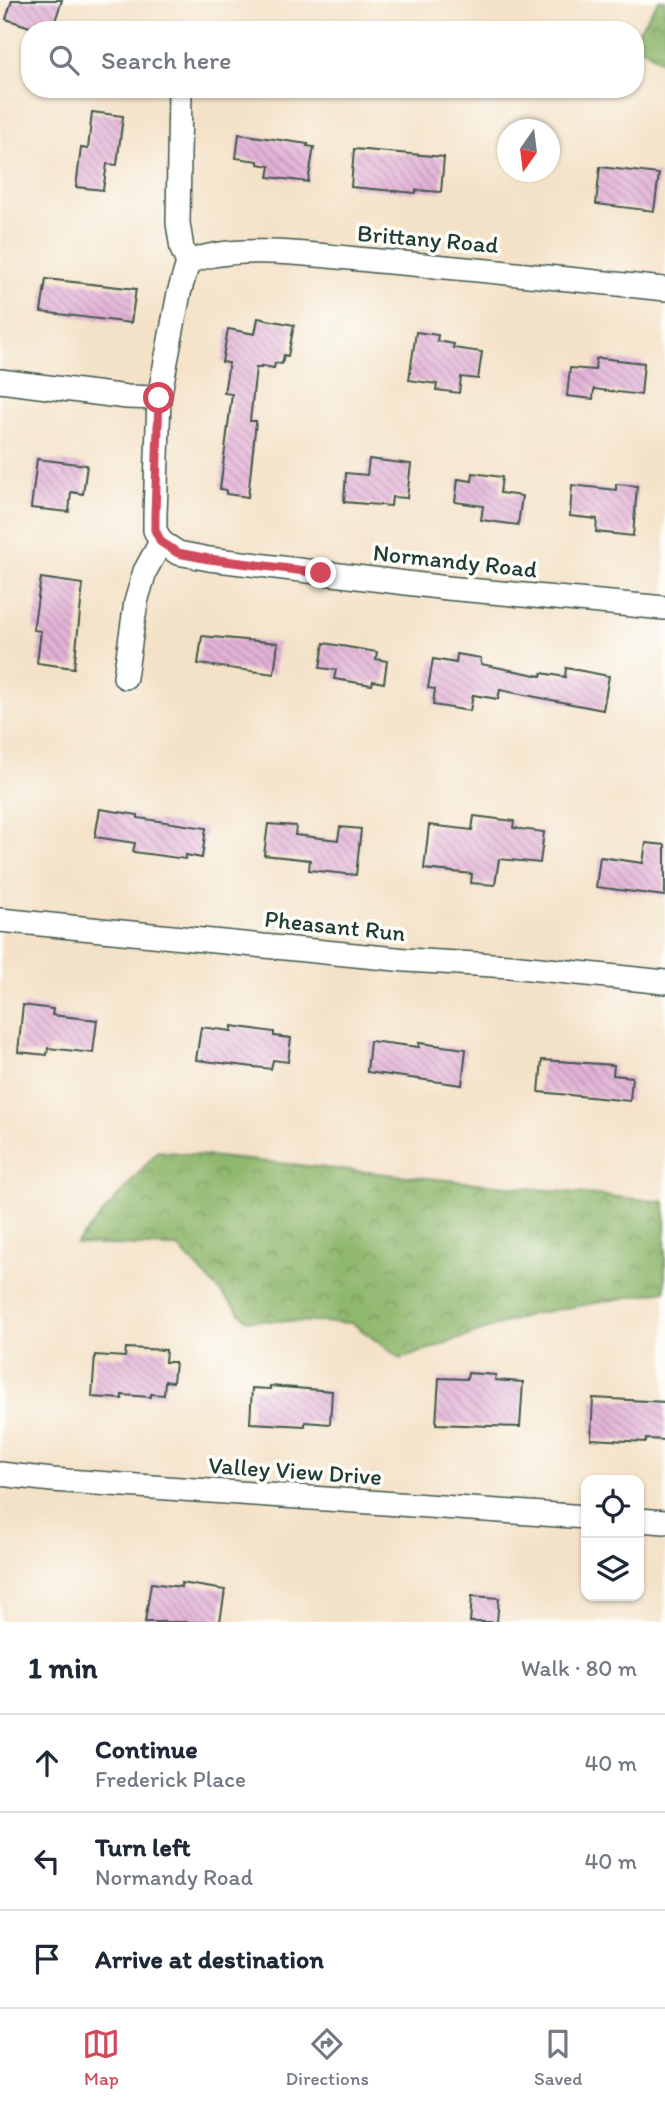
<!DOCTYPE html>
<html lang="en">
<head>
<meta charset="utf-8">
<style>
  :root { --surface:#fff; --page:#f2f2f3; --text:#1f2937; --muted:#747a83; --line:#e0e1e3; --accent:#d1495b }
  body { margin:0; font-family:Itim,sans-serif; background:var(--page); color:var(--text) }
  .controls { position:absolute; right:21px; bottom:21px; display:grid; overflow:hidden; border-radius:14px; box-shadow:0 2px 5px #0004 }
  .controls button { width:63px; height:63px; display:grid; place-items:center; padding:0; border:0; border-bottom:2px solid var(--line); background:var(--surface); color:var(--text); font:35px sans-serif }
  .compass { position:absolute; left:497px; top:119px; width:63px; height:63px; border-radius:50%; background:var(--surface); box-shadow:0 2px 5px #0004; rotate:194deg }
  .stop { position:absolute; width:21px; height:21px; margin:-16px; border:5px solid #d1495b; border-radius:50%; background:#fff }
  .stop.end { background:#d1495b; border-color:#fff; box-shadow:0 2px 7px #0008 }
  .list { margin:0; padding:0; list-style:none }
  h2 { display:flex; justify-content:space-between; align-items:center; height:91px; margin:0; padding:0 28px; font-size:30px }
  h2 small { font-size:23px; font-weight:400; color:var(--muted) }
  .list li { display:grid; grid-template-columns:46px 1fr auto; gap:21px; align-items:center; box-sizing:border-box; height:98px; padding:0 28px; border-top:2px solid var(--line) }
  .list b { display:block; font-size:26px; white-space:nowrap }
  .list p { margin:0; font-size:23px; white-space:nowrap; color:var(--muted) }
  .list em { font-size:23px; font-style:normal; color:var(--muted) }
  .icon { flex:none; width:38px; height:38px; fill:none; stroke:currentColor; stroke-width:2; stroke-linecap:round; stroke-linejoin:round }
  .map { position:relative; flex:none; width:665px; height:1622px; overflow:hidden }
  .search { position:absolute; background:var(--surface); box-shadow:0 2px 5px #0004; left:21px; right:21px; top:21px; height:77px; display:flex; align-items:center; gap:18px; box-sizing:border-box; padding:0 24px; border-radius:28px; color:var(--muted); font-size:26px }
  .sheet { height:385px; background:var(--surface) }
  nav { display:flex; justify-content:space-around; align-items:center; box-sizing:border-box; height:98px; border-top:2px solid var(--line); background:var(--surface); font-size:19px; color:var(--muted) }
  nav a { display:grid; justify-items:center; gap:4px }
  nav .on { color:var(--accent) }
  .map>svg:first-child { display:block }
  .forest { fill:url(#forest-crowns); stroke:#577a50; stroke-width:2 }
  .building { fill:url(#building-back-hatch) }
  .lines { fill:none; stroke-linecap:round; stroke-linejoin:round }
  .street-casing { stroke:#3f564a; stroke-width:26 }
  .street { stroke:#fff; stroke-width:23 }
  .route { stroke:#d1495b; stroke-width:9 }
  .labels { text-anchor:middle; stroke-width:7; stroke-linejoin:round; paint-order:stroke }
  .street-label { font-size:24px; fill:#1f3d34; stroke:#fdfcf7 }
</style>
</head>
<body>
<div class="map">
<svg width="665" height="1622" viewBox="0 0 665 1622">
  <defs>
    <pattern id="forest-crowns" width="20" height="18" patternUnits="userSpaceOnUse" patternTransform="scale(1.75)"><rect width="20" height="18" fill="#8fb76d"/><path d="M2 6a3 3 0 1 1 6 0M12 15a3 3 0 1 1 6 0" fill="none" stroke="#74965a"/></pattern>
    <pattern id="building-back-hatch" width="6" height="6" patternUnits="userSpaceOnUse" patternTransform="scale(1.75)"><rect width="6" height="6" fill="#e3b2d7"/><path d="M-1 5l2 2M0 0l6 6M5-1l2 2" fill="none" stroke="#b792af"/></pattern>
  </defs>
  <rect width="100%" height="100%" fill="#fdfcf7"/>
  <filter id="ink" filterUnits="userSpaceOnUse"><feTurbulence type="fractalNoise" baseFrequency=".0143" numOctaves="2"/><feDisplacementMap in="SourceGraphic" scale="14" xChannelSelector="R" yChannelSelector="G"/><feConvolveMatrix kernelMatrix="1 2 1 2 8 2 1 2 1" color-interpolation-filters="sRGB"/></filter>
  <filter id="wash" filterUnits="userSpaceOnUse"><feTurbulence type="fractalNoise" baseFrequency=".00686" numOctaves="4" result="noise"/><feDisplacementMap in="SourceGraphic" scale="28" xChannelSelector="R" yChannelSelector="G"/><feGaussianBlur stdDeviation="1.57" result="paint"/><feColorMatrix in="noise" values="0 0 0 0 0 0 0 0 0 0 0 0 0 0 0 0 0 1.4 0 .05"/><feComposite in="paint" operator="in"/></filter>
  <g filter="url(#wash)">
    <rect width="100%" height="100%" fill="#f4e2c8"/>
    <g class="forest">
      <path d="M659 0H665V64L635 43V36Z"/>
      <path d="M158 1151 665 1202V1291L531 1314 401 1359 352 1323 247 1320 178 1247 76 1244Z"/>
    </g>
    <g id="blocks">
      <g class="building">
        <path d="M12 0H62L52 30H39L6 19Z"/>
        <path d="M92 112 123 116 117 165 107 164 103 190 76 187 81 148 88 149Z"/>
        <path d="M239 134 308 144 307 146 314 147 308 182 268 177 270 166 258 164V161L236 158Z"/>
        <path d="M354 149 444 157 441 192 416 190V193L351 187Z"/>
        <path d="M600 167 659 174 654 211 596 204Z"/>
        <path d="M46 279 136 289 131 323 41 312Z"/>
        <path d="M258 318 294 325 288 356 284 355 282 364 275 363 274 368 261 366V368H256L250 421H256L248 497 226 494V490L220 489 232 394 224 393 229 363 222 362 228 329 255 334Z"/>
        <path d="M416 332 438 335 437 341 454 344 453 348 482 352 478 379 461 377 459 393 436 390 437 384 409 380Z"/>
        <path d="M600 358 644 363 641 395 594 389 593 399 567 396 570 368 595 370 596 359Z"/>
        <path d="M37 459 87 465 83 494 71 492 69 512 31 508Z"/>
        <path d="M369 459 411 464 407 498 392 497 391 506 344 502 346 473 367 475Z"/>
        <path d="M473 473 502 477 500 493 522 496 518 525 481 520 483 506 455 502 458 479 472 481Z"/>
        <path d="M616 484 637 486 633 536 596 532 597 519 570 516 572 485 616 490Z"/>
        <path d="M41 578 83 584 74 668 37 663 41 631 33 630Z"/>
        <path d="M202 636 278 643 274 674 198 664Z"/>
        <path d="M324 643 377 652 376 659 387 661 384 683 373 681 372 685 334 679 336 670 320 668Z"/>
        <path d="M457 654 481 658V664L541 676 542 673 565 677 566 668 609 676 603 710 500 690 498 699 473 695 470 711 433 705 435 689 428 688 433 659 456 663Z"/>
        <path d="M100 809 138 815V818L206 828 202 858 186 855 185 859 133 852 135 843 95 837Z"/>
        <path d="M474 816 514 821 513 828 544 832 540 863 499 859 495 885 471 883 472 874 424 869 429 825 472 830Z"/>
        <path d="M268 824 296 826 295 835 338 840 340 827 361 829 356 875 309 870 310 860 264 855Z"/>
        <path d="M646 843 665 845V896L596 887 600 857 643 863Z"/>
        <path d="M23 1005 53 1009 52 1015 97 1020 93 1053 48 1048 47 1055 18 1052Z"/>
        <path d="M232 1026 274 1032V1036L291 1038 288 1062 273 1060 271 1069 196 1060 201 1027 232 1031Z"/>
        <path d="M370 1041 419 1047V1043L466 1049 462 1085 367 1072Z"/>
        <path d="M542 1060 614 1065 613 1075 632 1077 630 1101 539 1092Z"/>
        <path d="M126 1348 166 1350 165 1362H175L173 1382 165 1381 164 1395 151 1394V1397L122 1395V1399L92 1397 95 1355 125 1357Z"/>
        <path d="M468 1373 496 1375 495 1380 523 1382 520 1427 436 1424 439 1378 467 1379Z"/>
        <path d="M270 1386 332 1391 330 1424 305 1422V1426L250 1423 252 1388 270 1389Z"/>
        <path d="M593 1398 665 1402V1440L646 1439V1442L591 1439Z"/>
        <path d="M151 1583 181 1587V1583L225 1590 220 1622H145Z"/>
        <path d="M472 1596 499 1598 497 1622H470Z"/>
      </g>
    </g>
  </g>
  <g filter="url(#ink)">
    <use href="#blocks" fill-opacity="0" stroke="#3f564a" stroke-width="2"/>
    <g class="lines">
      <g class="street-casing">
        <g id="street">
          <path d="M188 263C230 241 330 257 378 261 474 269 569 279 665 289"/>
          <path d="M0 381 127 397 159 398"/>
          <path d="M161 542 178 553 209 559 447 588 665 608"/>
          <path d="M125 677 136 602 145 571 161 542 155 530V515L159 398 179 293 188 263 182 249 178 223 180 89"/>
          <path d="M0 920 406 960 510 966 665 982"/>
          <path d="M0 1474 52 1480 586 1517"/>
          <path d="M639 1520 665 1522"/>
        </g>
      </g>
      <use href="#street" class="street"/>
    </g>
  </g>
  <g class="lines" filter="url(#ink)">
    <path class="route" d="M159 398 155 515V530L161 542 178 553 209 559 321 573"/>
  </g>
  <g class="labels">
    <g class="street-label">
      <text transform="translate(428 239) rotate(5)" y="8">Brittany Road</text>
      <text transform="translate(455 561) rotate(6)" y="8">Normandy Road</text>
      <text transform="translate(335 926) rotate(6)" y="8">Pheasant Run</text>
      <text transform="translate(295 1471) rotate(4)" y="8">Valley View Drive</text>
    </g>
  </g>
</svg>
<div class="controls">
<button><svg class="icon" aria-label="locate" viewBox="0 0 24 24"><circle cx="12" cy="12" r="6"/><path d="M12 2v4M12 18v4M2 12h4M18 12h4"/></svg></button>
<button><svg class="icon" aria-label="layers" viewBox="0 0 24 24"><path d="M12 4l9 5-9 5-9-5zM3 14l9 5 9-5"/></svg></button>
</div>
<svg class="compass" viewBox="-18 -18 36 36"><path d="M0-13l5 13h-10z" fill="#e53935"/><path d="M0 13l5-13h-10z" fill="#747a83"/></svg>
<div class="stop" style="left:159px;top:398px"></div>
<div class="stop end" style="left:321px;top:573px"></div>
<div class="search"><svg class="icon" aria-label="search" viewBox="0 0 24 24"><circle cx="10" cy="10" r="6"/><path d="M15 15l6 6"/></svg>Search here</div>
</div>
<section class="sheet">
<h2>1 min<small>Walk · 80 m</small></h2>
<ul class="list">
<li><svg class="icon" aria-label="ahead" viewBox="0 0 24 24"><path d="M12 20V5M6 11l6-6 6 6"/></svg><div><b>Continue</b><p>Frederick Place</p></div><em>40 m</em></li>
<li><svg class="icon" aria-label="left" viewBox="0 0 24 24"><path d="M17 20v-9H6M10 6l-5 5 5 5"/></svg><div><b>Turn left</b><p>Normandy Road</p></div><em>40 m</em></li>
<li><svg class="icon" aria-label="arrive" viewBox="0 0 24 24"><path d="M6 21V4h12l-3 4 3 4H6"/></svg><div><b>Arrive at destination</b></div></li>
</ul>
</section>
<nav>
<a class="on"><svg class="icon" aria-label="map" viewBox="0 0 24 24"><path d="M3 6l6-2 6 2 6-2v14l-6 2-6-2-6 2zM9 4v14M15 6v14"/></svg>Map</a>
<a><svg class="icon" aria-label="directions" viewBox="0 0 24 24"><path d="M12 3l9 9-9 9-9-9zM9 14v-3h6M13 9l2 2-2 2"/></svg>Directions</a>
<a><svg class="icon" aria-label="saved" viewBox="0 0 24 24"><path d="M7 4h10v16l-5-4-5 4z"/></svg>Saved</a>
</nav>
</body>
</html>
